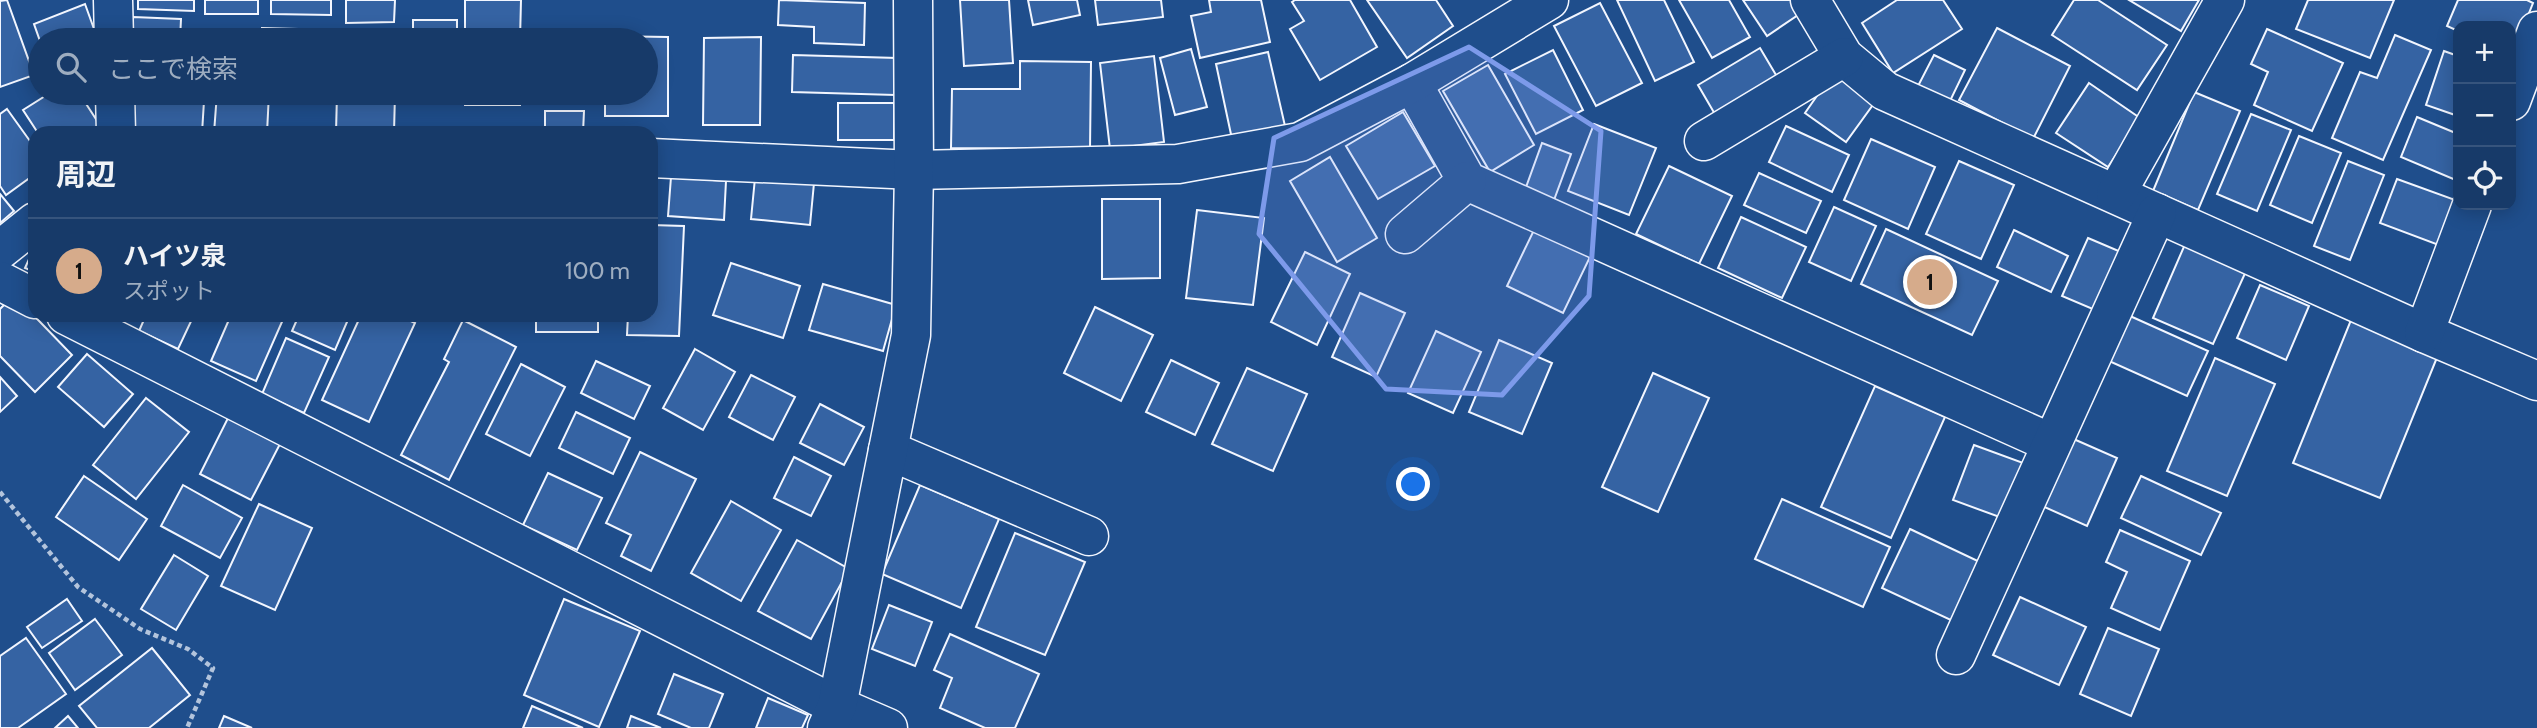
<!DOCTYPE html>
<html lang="ja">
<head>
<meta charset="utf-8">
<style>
  :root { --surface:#173a69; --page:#244571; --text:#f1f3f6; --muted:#9eadc0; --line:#36547d; --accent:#d6ab8b }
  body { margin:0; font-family:Cabin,"Noto Sans JP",sans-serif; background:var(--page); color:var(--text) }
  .controls { position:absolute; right:21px; top:21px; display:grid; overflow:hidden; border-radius:14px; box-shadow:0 4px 18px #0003 }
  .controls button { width:63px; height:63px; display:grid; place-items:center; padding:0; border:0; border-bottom:2px solid var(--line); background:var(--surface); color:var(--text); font:35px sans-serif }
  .you { position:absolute; left:1414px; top:485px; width:24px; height:24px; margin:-18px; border:5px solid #fff; border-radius:50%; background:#1a73e8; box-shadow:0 0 0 10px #1a73e833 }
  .badge { display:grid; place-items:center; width:46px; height:46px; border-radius:50%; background:var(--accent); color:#111; font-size:23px; font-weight:700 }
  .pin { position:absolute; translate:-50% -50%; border:4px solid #fff; box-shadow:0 2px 7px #0006 }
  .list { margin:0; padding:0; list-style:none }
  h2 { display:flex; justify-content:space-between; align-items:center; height:91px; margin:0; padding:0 28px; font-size:30px }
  h2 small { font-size:23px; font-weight:400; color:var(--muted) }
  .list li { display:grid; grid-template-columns:46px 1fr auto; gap:21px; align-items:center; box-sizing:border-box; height:105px; padding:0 28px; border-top:2px solid var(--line) }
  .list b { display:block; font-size:26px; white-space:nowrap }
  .list p { margin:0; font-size:23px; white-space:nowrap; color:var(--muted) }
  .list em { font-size:23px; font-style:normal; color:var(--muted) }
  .icon { flex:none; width:38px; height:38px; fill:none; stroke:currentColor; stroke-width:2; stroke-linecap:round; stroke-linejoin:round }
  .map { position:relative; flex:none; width:2537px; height:728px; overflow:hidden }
  .search { position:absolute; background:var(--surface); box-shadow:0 4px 18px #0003; left:28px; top:28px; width:630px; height:77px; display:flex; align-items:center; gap:18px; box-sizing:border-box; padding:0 24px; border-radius:38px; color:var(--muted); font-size:26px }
  .panel { position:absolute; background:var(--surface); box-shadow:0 4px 18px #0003; left:28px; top:126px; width:630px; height:196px; border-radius:21px }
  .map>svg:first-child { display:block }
  .building { fill:#3563a3; stroke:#f2f6ff; stroke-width:2 }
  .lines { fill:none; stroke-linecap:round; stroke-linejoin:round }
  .minor-casing { stroke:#f2f6ff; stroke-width:41 }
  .path { stroke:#b3c4dc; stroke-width:4.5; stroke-dasharray:5 3.5; stroke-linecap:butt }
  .minor { stroke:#1f4e8c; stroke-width:38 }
  .marked { fill:#7d9aea; fill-opacity:0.2; stroke:#7d9aea; stroke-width:5; stroke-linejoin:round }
</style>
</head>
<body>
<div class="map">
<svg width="2537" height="728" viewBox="0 0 2537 728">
  <rect width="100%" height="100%" fill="#1f4e8c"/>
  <g class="building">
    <path d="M7 0 34 75 0 87V1Z"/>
    <path d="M138 0H194V11L138 9Z"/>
    <rect x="205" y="0" width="53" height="14"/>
    <path d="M271 0H331V15L271 14Z"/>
    <path d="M346 0H395L394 22 346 23Z"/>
    <path d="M465 0H521L520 40H465Z"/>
    <path d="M779 0 865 3 864 45 814 43V27L778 25Z"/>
    <path d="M960 0H1009L1013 63 964 66Z"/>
    <path d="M1028 0H1077L1080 15 1033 25Z"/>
    <path d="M1095 0H1161L1163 17 1098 25Z"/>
    <path d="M1209 0H1261L1270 42 1200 58 1191 16 1211 12Z"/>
    <path d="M1295 0H1350L1377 47 1320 80 1290 29 1304 21 1292 2Z"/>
    <path d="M1367 0H1436L1453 26 1407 58Z"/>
    <path d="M1617 0H1664L1694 62 1655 81Z"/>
    <path d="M1679 0H1729L1750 37 1712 58Z"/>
    <path d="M1743 0H1797L1804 11 1767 36Z"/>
    <path d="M1897 0H1943L1962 29 1893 73 1862 23Z"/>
    <path d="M2074 0H2098L2167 45 2137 90 2052 35Z"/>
    <path d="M2129 0H2199L2181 31Z"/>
    <path d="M2308 0H2394L2370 58 2296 29Z"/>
    <path d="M2458 0H2527L2533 3 2513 53 2511 52V26H2458V31L2447 26Z"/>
    <path d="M1600 3 1642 83 1596 106 1554 26Z"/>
    <path d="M85 4 98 40 40 41 34 24Z"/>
    <path d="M133 17 181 19 180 40H132Z"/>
    <rect x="413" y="20" width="44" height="20"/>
    <path d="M262 28 334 30V40H262Z"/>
    <path d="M1997 28 2070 66 2033 139 1959 100Z"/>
    <path d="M529 29 586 31V40H529Z"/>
    <path d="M2267 29 2343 63 2312 131 2254 105 2268 72 2251 64Z"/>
    <path d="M2395 35 2431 50 2383 160 2332 138 2360 72 2377 78Z"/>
    <path d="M606 36 668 37V116H605V93H646V40H606Z"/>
    <path d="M761 37 760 125H703L704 38Z"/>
    <path d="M1760 48 1779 80 1716 116 1698 85Z"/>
    <path d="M1191 49 1207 107 1175 115 1160 58Z"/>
    <path d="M1553 50 1583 110 1536 134 1505 74Z"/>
    <path d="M2444 51 2458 56V116L2426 105Z"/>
    <path d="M1268 52 1285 126 1232 139 1216 64Z"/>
    <path d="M793 55 897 58 895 95 792 92Z"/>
    <path d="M1934 55 1965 70 1950 101 1918 86Z"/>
    <path d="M1154 56 1164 142 1110 149 1100 63Z"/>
    <path d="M1020 61 1091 62 1090 149 951 148 952 89H1020Z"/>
    <path d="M1488 65 1534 145 1490 172 1443 91Z"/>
    <path d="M1833 73 1875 102 1846 142 1805 113Z"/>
    <path d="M2089 83 2140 118 2108 167 2056 133Z"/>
    <path d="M2194 92 2240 111 2198 210 2153 191Z"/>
    <path d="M50 93H79L105 133H38L23 110Z"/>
    <path d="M217 93H269L267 133H214Z"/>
    <rect x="291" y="93" width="41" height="9"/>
    <path d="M337 93H395L394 133H336Z"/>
    <rect x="465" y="93" width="55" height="12"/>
    <path d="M130 97 204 101 202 133H128Z"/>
    <rect x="838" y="103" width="56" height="37"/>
    <path d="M7 109 35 148V174L6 195 0 186V114Z"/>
    <path d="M545 111H584L583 133H545Z"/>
    <path d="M1403 112 1435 166 1378 199 1346 146Z"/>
    <path d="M2251 114 2291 130 2257 211 2217 194Z"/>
    <path d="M2417 117 2458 134V181L2401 157Z"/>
    <path d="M1594 124 1656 148 1629 215 1568 191Z"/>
    <path d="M1786 126 1849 155 1832 192 1769 162Z"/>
    <path d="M2299 136 2341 153 2312 223 2270 205Z"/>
    <path d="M1871 139 1935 167 1908 229 1844 200Z"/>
    <path d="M1542 143 1571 154 1554 200 1525 190Z"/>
    <path d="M1330 157 1377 238 1337 262 1290 181Z"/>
    <path d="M1959 161 2014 185 1981 259 1926 234Z"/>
    <path d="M2348 161 2384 175 2350 260 2314 246Z"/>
    <path d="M1669 166 1732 196 1699 264 1636 234Z"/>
    <path d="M1759 173 1821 201 1806 233 1744 205Z"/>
    <path d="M671 177 726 181 724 220 668 216Z"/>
    <path d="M755 178 814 183 810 225 751 219Z"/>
    <path d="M2397 179 2458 201 2444 247 2380 223Z"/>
    <path d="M0 194 14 211 0 223Z"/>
    <path d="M1102 199H1160V278L1102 279Z"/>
    <path d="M1834 207 1876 226 1851 281 1809 262Z"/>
    <path d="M1197 210 1264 218 1253 305 1186 298Z"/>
    <path d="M1741 217 1806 247 1782 298 1718 268Z"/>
    <path d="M651 225 684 226 679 336 627 335 628 315H651Z"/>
    <path d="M1886 229 1998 281 1972 335 1861 284Z"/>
    <path d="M1534 230 1590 257 1563 313 1507 286Z"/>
    <path d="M2014 230 2068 256 2051 292 1997 267Z"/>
    <path d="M2088 238 2121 252 2095 310 2062 296Z"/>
    <path d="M2186 242 2247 269 2213 344 2153 318Z"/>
    <path d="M35 246V272L25 268Z"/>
    <path d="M1305 252 1350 274 1317 345 1271 322Z"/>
    <path d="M731 263 800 286 783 338 713 315Z"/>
    <path d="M823 284 896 305 883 351 809 330Z"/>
    <path d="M2260 285 2309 306 2286 360 2237 338Z"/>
    <path d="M1360 293 1405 313 1376 377 1332 357Z"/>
    <path d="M14 295 72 355 35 392 0 356V309Z"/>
    <path d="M1095 307 1153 335 1121 401 1064 373Z"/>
    <path d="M146 315H194L178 349 139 331Z"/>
    <path d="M231 315H285L256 381 211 361Z"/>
    <path d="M299 315H350L335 350 292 331Z"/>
    <path d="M361 315H398L415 323 369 422 322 400Z"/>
    <rect x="536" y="315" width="62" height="17"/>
    <path d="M2130 316 2208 351 2187 396 2109 361Z"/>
    <path d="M463 320 516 347 449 480 401 455 449 362 444 359Z"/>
    <path d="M2351 320 2438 355 2380 498 2293 463Z"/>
    <path d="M1436 331 1481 352 1453 413 1408 393Z"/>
    <path d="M286 338 329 357 304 413 262 394Z"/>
    <path d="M1499 340 1552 363 1522 434 1469 412Z"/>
    <path d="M695 349 735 372 703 430 663 408Z"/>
    <path d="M87 354 133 394 104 427 58 387Z"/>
    <path d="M2215 358 2275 384 2227 496 2167 471Z"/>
    <path d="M1171 360 1219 383 1195 435 1146 412Z"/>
    <path d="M596 361 650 386 634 419 581 393Z"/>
    <path d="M521 364 565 387 530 456 486 434Z"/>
    <path d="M1247 368 1307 394 1273 471 1212 444Z"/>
    <path d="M1653 373 1709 398 1658 512 1602 487Z"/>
    <path d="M751 375 795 397 773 440 729 417Z"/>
    <path d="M0 377 17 396 0 412Z"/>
    <path d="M1875 386 1945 417 1891 538 1821 507Z"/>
    <path d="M146 398 189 432 136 499 93 465Z"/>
    <path d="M820 404 864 427 844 465 800 443Z"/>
    <path d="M576 412 630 438 613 474 559 448Z"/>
    <path d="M228 418 280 444 251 500 200 474Z"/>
    <path d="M2069 437 2117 458 2087 526 2040 505Z"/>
    <path d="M1974 445 2026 464 2005 519 1953 500Z"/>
    <path d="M640 452 696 479 651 571 621 556 631 535 606 523Z"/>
    <path d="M794 457 831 476 811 516 774 498Z"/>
    <path d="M548 473 602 498 577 550 523 525Z"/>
    <path d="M84 476 147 519 119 560 56 517Z"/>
    <path d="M2141 476 2221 513 2201 555 2121 518Z"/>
    <path d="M183 485 242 518 220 558 161 526Z"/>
    <path d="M920 485 999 519 961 608 882 574Z"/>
    <path d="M1782 499 1890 547 1863 607 1755 559Z"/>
    <path d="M731 501 781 530 741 601 691 573Z"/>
    <path d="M259 504 312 528 275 610 221 586Z"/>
    <path d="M1910 529 1982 563 1955 622 1882 588Z"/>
    <path d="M2120 530 2190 561 2160 630 2111 608 2127 572 2106 562Z"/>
    <path d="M1015 533 1085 562 1045 655 976 627Z"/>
    <path d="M797 540 849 569 811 639 758 611Z"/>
    <path d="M174 555 208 576 176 630 141 609Z"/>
    <path d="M2020 597 2086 627 2059 685 1993 655Z"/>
    <path d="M67 599 82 621 42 648 27 627Z"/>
    <path d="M564 599 640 631 599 727 524 695Z"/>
    <path d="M889 605 932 622 915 666 872 649Z"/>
    <path d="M95 619 122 655 75 690 49 653Z"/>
    <path d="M2108 628 2159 649 2131 716 2080 694Z"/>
    <path d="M950 634 1039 674 1015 728H985L940 708 952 678 934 670Z"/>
    <path d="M26 638 66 694 18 728H0V656Z"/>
    <path d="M152 648 190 695 149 728H97L79 706Z"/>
    <path d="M674 674 723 694 709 728H691L658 714Z"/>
    <path d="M768 698 808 715 802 728H756Z"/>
    <path d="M532 706 583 728H523Z"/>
    <path d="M68 716 78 728H55Z"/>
    <path d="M224 716 252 728H219Z"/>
    <path d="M631 716 661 728H627Z"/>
  </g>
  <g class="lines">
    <g class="minor-casing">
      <g id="minor">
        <path d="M113 0 114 40"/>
        <path d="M1810 0 1844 57 1885 91 2424 333 2537 381"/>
        <path d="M1412 83 1467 181 2051 443"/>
        <path d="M115 93 116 133"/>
        <path d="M2511 101 2537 31"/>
        <path d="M1704 141 1844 57"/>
        <path d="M651 158 914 170 1178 164 1300 142 1412 83 1549 0"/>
        <path d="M2116 194 2225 0"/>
        <path d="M1405 234 1467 181"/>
        <path d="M0 250 35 222"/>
        <path d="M0 281 35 299"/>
        <path d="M66 315 837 706 888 728"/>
        <path d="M2424 333 2472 205"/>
        <path d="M888 450 1089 536"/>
        <path d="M1956 655 2157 213"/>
        <path d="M827 728 837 706 911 335 914 170 913 0"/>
      </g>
    </g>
    <path class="path" d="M0 492 78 587 140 629 188 649 213 668 187 728"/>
    <use href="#minor" class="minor"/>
  </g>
  <path class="marked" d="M1469 47 1601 131 1589 296 1502 395 1386 389 1259 234 1274 138Z"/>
</svg>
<div class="controls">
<button>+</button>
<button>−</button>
<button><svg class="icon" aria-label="locate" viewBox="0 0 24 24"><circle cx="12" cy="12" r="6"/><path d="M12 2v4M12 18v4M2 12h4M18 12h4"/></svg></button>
</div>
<div class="you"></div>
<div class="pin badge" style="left:1930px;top:282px">1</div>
<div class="search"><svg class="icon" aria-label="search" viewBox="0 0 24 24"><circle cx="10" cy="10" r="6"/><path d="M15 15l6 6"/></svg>ここで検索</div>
<section class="panel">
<h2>周辺<small></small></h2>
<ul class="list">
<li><span class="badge">1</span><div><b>ハイツ泉</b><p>スポット</p></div><em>100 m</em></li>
</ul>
</section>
</div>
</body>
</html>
